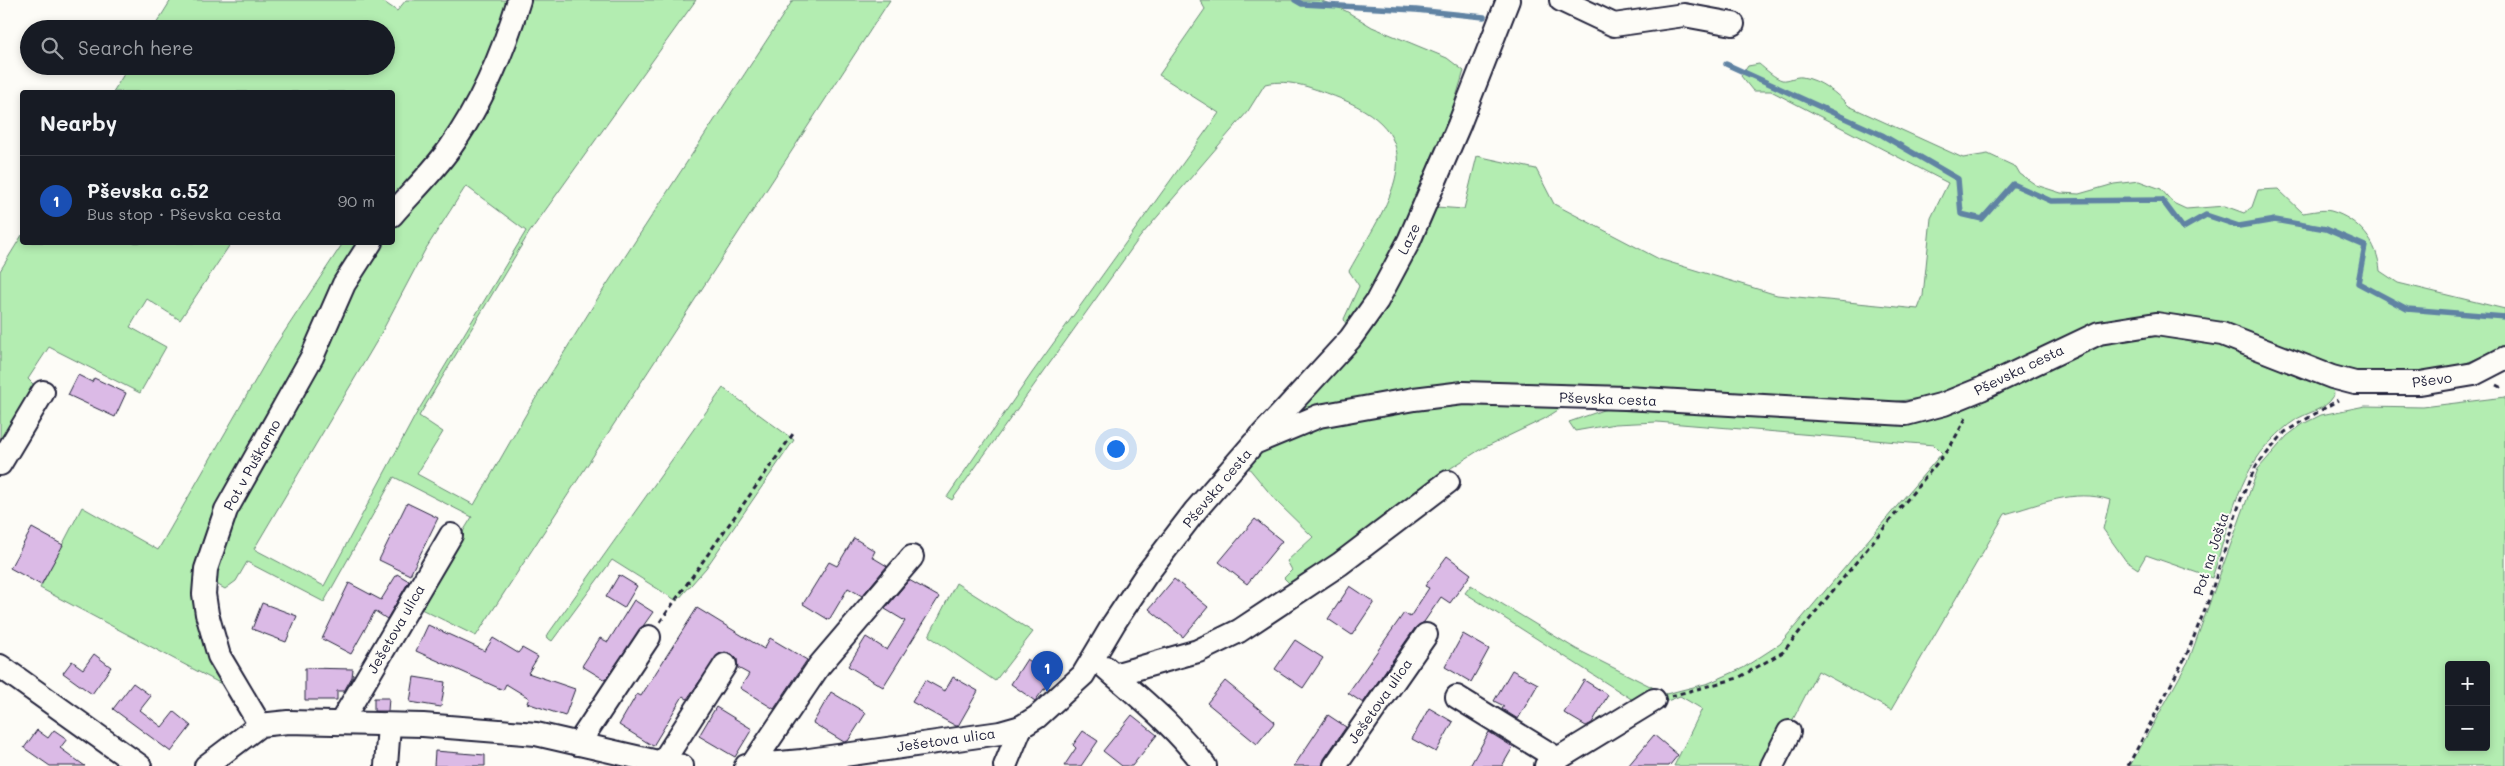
<!DOCTYPE html>
<html lang="en">
<head>
<meta charset="utf-8">
<style>
  :root { --surface:#171b24; --page:#20242c; --text:#f1f3f6; --muted:#9ea1a6; --line:#363941; --accent:#d1495b }
  body { margin:0; font-family:Mali,sans-serif; background:var(--page); color:var(--text) }
  .controls { position:absolute; right:15px; bottom:15px; display:grid; overflow:hidden; border-radius:5px; box-shadow:0 2px 8px #0003 }
  .controls button { width:45px; height:45px; display:grid; place-items:center; padding:0; border:0; border-bottom:1px solid var(--line); background:var(--surface); color:var(--text); font:25px sans-serif }
  .you { position:absolute; left:1115px; top:448px; width:18px; height:18px; margin:-12px; border:4px solid #fff; border-radius:50%; background:#1a73e8; box-shadow:0 0 0 8px #1a73e833 }
  .badge { display:grid; place-items:center; width:32px; height:32px; border-radius:50%; background:var(--accent); color:#fff; font-size:16px; font-weight:700 }
  .pin { position:absolute; translate:-50% -41px; filter:drop-shadow(0 1px 2px #0008) }
  .pin::after { content:''; position:absolute; top:26px; width:18px; height:15px; background:inherit; clip-path:polygon(0 0,100% 0,50% 100%) }
  .list { margin:0; padding:0; list-style:none }
  h2 { display:flex; justify-content:space-between; align-items:center; height:65px; margin:0; padding:0 20px; font-size:21px }
  h2 small { font-size:16px; font-weight:400; color:var(--muted) }
  .list li { display:grid; grid-template-columns:32px 1fr auto; gap:15px; align-items:center; box-sizing:border-box; height:90px; padding:0 20px; border-top:1px solid var(--line) }
  .list b { display:block; font-size:19px; white-space:nowrap }
  .list p { margin:0; font-size:16px; white-space:nowrap; color:var(--muted) }
  .list em { font-size:16px; font-style:normal; color:var(--muted) }
  .icon { flex:none; width:28px; height:28px; fill:none; stroke:currentColor; stroke-width:2; stroke-linecap:round; stroke-linejoin:round }
  .map { position:relative; flex:none; width:2505px; height:766px; overflow:hidden }
  .search { position:absolute; background:var(--surface); box-shadow:0 2px 8px #0003; left:20px; top:20px; width:375px; height:55px; display:flex; align-items:center; gap:12px; box-sizing:border-box; padding:0 18px; border-radius:28px; color:var(--muted); font-size:19px }
  .panel { position:absolute; background:var(--surface); box-shadow:0 2px 8px #0003; left:20px; top:90px; width:375px; height:155px; border-radius:5px }
  .map>svg:first-child { display:block }
  .green { fill:#b3edb1; stroke:#6a8876; fill-rule:evenodd }
  .lines { fill:none; stroke-linecap:round; stroke-linejoin:round }
  .stream { stroke:#6083a3; stroke-width:5.5 }
  .building { fill:#dbbae6; stroke:#22223b }
  .minor-casing { stroke:#22223b; stroke-width:26 }
  .path { stroke:#22223b; stroke-width:3; stroke-dasharray:5 4; stroke-linecap:butt }
  .minor { stroke:#fdfcf7; stroke-width:22 }
  .labels { text-anchor:middle; stroke-width:4; stroke-linejoin:round; paint-order:stroke }
  .street-label { font-size:14px; fill:#22223b; stroke:#fdfcf7 }
</style>
</head>
<body>
<div class="map">
<svg width="2505" height="766" viewBox="0 0 2505 766">
  <rect width="100%" height="100%" fill="#fdfcf7"/>
  <filter id="ink" filterUnits="userSpaceOnUse"><feTurbulence type="fractalNoise" baseFrequency=".02" numOctaves="2"/><feDisplacementMap in="SourceGraphic" scale="10" xChannelSelector="R" yChannelSelector="G"/><feConvolveMatrix kernelMatrix="1 2 1 2 8 2 1 2 1" color-interpolation-filters="sRGB"/></filter>
  <g filter="url(#ink)">
    <g class="green">
      <path d="M171 0H381L397 11 406 0H511L483 73 454 122 393 201 392 92H113L129 66H386V29H153Z"/>
      <path d="M527 0H696L529 233 419 416 443 432 417 474 474 505 529 409 598 298 793 0H890L476 636 417 607 472 517 394 477 324 602 247 562 236 581 225 589 218 585 214 579 222 542 364 261 379 243 392 242 393 225ZM466 186 526 231 415 416 324 586 254 549 378 339 425 250Z"/>
      <path d="M1200 0H1320L1346 11 1372 27 1447 58 1464 71 1448 123 1418 197 1368 301 1347 327 1344 319 1359 286 1349 271C1386 204 1441 138 1339 98 1315 89 1290 78 1265 84L1248 111 1140 237 952 500 947 497 1032 373 1219 113 1159 75 1205 9Z"/>
      <path d="M1759 64C1765 69 1775 78 1782 80 1789 81 1795 76 1802 77 1821 80 1836 93 1849 106L1963 158 1988 154 2016 167 2020 174 2036 185 2061 193 2079 194 2114 184 2139 181 2161 189 2173 203 2186 209 2225 206 2244 213 2252 207 2258 190 2278 189 2303 213C2311 212 2323 209 2331 211 2359 219 2378 243 2380 271L2398 283 2505 309V347L2466 363 2433 371 2357 374 2199 319 2157 315 1943 395 1877 404 1577 398 1544 419 1481 449 1451 468 1390 517 1291 585 1284 578 1292 570 1287 561 1313 537 1277 502 1248 467 1436 207 1464 209 1477 156 1536 169 1554 204 1659 259 1777 295 1918 309 1923 296 1931 218 1948 183 1771 91H1753L1741 76 1748 66Z"/>
      <path d="M22 235V242L231 243 180 320 147 299 130 327 166 347 140 393 49 347 28 379 36 387 0 449V271Z"/>
      <path d="M343 243H359L214 513C183 584 189 624 229 688L40 588 82 507 158 550 275 346Z"/>
      <path d="M2160 334 2223 344 2331 387C2333 390 2335 393 2333 397 2326 410 2304 413 2294 421 2286 426 2279 433 2273 439 2236 475 2228 531 2212 578L2146 555 2138 569 2126 561 2103 529 2110 500C2074 488 2039 505 2005 514L1891 710 1818 671 1769 766H1674L1702 709 1680 696 1647 709 1465 593 1471 585 1576 649 1666 694 1709 683 1743 668 1780 644 1942 453 1934 445 1657 422 1615 424 1575 431 1569 422 1603 410 1623 406 1875 423 1994 393 1999 395 2010 388 2009 384 2108 340Z"/>
      <path d="M723 388 794 440 706 568 677 601 612 560 552 641 546 637Z"/>
      <path d="M2505 397V766H2130L2189 660 2258 469 2287 436 2303 424 2321 415 2365 406 2423 407ZM2449 665H2486V747H2449Z"/>
      <path d="M956 583 1033 632 995 681 929 636Z"/>
    </g>
    <g class="lines">
      <g class="stream">
        <path d="M1295 0 1302 4 1416 10 1484 17"/>
        <path d="M1726 64 1882 135 1958 179 1961 214 1982 219 2013 184 2051 201 2162 200 2183 228 2206 215 2239 226 2275 220 2326 229 2365 246 2358 283 2407 309 2505 317"/>
      </g>
    </g>
    <g class="building">
      <path d="M78 375 92 382 94 378 126 393 115 417 68 395Z"/>
      <path d="M407 503 438 518 410 575 379 560Z"/>
      <path d="M1255 519 1282 541 1247 584 1219 562Z"/>
      <path d="M32 528 63 545 41 585 10 568Z"/>
      <path d="M854 538 875 551 872 557 887 566 862 596 848 588 829 620 803 604 829 562 837 566Z"/>
      <path d="M1447 556 1471 574 1450 603 1441 597 1424 622 1415 628 1363 703 1348 693 1404 613 1410 617 1429 588 1425 586Z"/>
      <path d="M397 574 409 581 387 619 375 611 351 654 322 639 349 583 381 600Z"/>
      <path d="M619 575 637 586 624 608 606 597Z"/>
      <path d="M1174 579 1208 607 1183 637 1149 609Z"/>
      <path d="M909 580 939 597 883 687 848 666 866 637 887 650 905 621 885 609Z"/>
      <path d="M1350 586 1374 602 1352 635 1328 619Z"/>
      <path d="M634 600 653 612 605 680 582 666 600 638 608 642Z"/>
      <path d="M262 603 297 616 286 642 252 629Z"/>
      <path d="M697 608 764 649 770 638 807 660 774 709 740 688 749 674 738 668 737 659 732 654 725 652 719 654 687 699 683 696 653 746 619 725 637 694 641 696Z"/>
      <path d="M428 625 485 651 493 638 518 653 522 648 538 657 528 673 575 689 565 716 527 703 529 698 506 684 503 690 416 651Z"/>
      <path d="M1463 634 1489 649 1471 682 1445 667Z"/>
      <path d="M1295 640 1323 658 1303 688 1275 669Z"/>
      <path d="M94 654 111 667 92 694 63 673 72 661 83 669Z"/>
      <path d="M1027 659 1053 677 1035 701 1011 684Z"/>
      <path d="M305 668 353 669 352 677 344 691H337V700H305Z"/>
      <path d="M1512 670 1538 684 1518 719 1502 709 1504 706 1494 701Z"/>
      <path d="M414 677 445 682 441 707 410 702Z"/>
      <path d="M953 677 978 691 958 726H956L912 702 925 680 945 691Z"/>
      <path d="M1584 680 1608 695 1592 723 1586 726 1564 713Z"/>
      <path d="M1225 681 1275 722 1257 744 1207 703Z"/>
      <path d="M133 683 151 696 140 710 162 727 174 712 191 726 171 752 113 709Z"/>
      <path d="M831 692 866 713 848 741 844 742 813 723Z"/>
      <path d="M374 698H389L388 711H374Z"/>
      <path d="M716 707 752 729 735 757 699 736Z"/>
      <path d="M1429 708 1453 722 1436 752 1412 739Z"/>
      <path d="M1132 715 1157 735 1132 766H1122L1103 751Z"/>
      <path d="M1328 715 1346 727 1324 759 1322 766H1294Z"/>
      <path d="M37 730 48 738 54 730 67 739 60 748 85 766H50L24 748Z"/>
      <path d="M1083 731 1098 741 1081 766H1064L1076 748 1073 745Z"/>
      <path d="M1489 732 1513 747 1502 766H1470Z"/>
      <path d="M1654 735 1678 755 1669 766H1628Z"/>
      <path d="M435 751 485 755V766H434Z"/>
    </g>
    <g class="lines">
      <g class="minor-casing">
        <g id="minor">
          <path d="M1561 0 1614 25 1684 15 1733 24"/>
          <path d="M392 215C411 193 433 172 450 148 482 103 503 53 519 0"/>
          <path d="M1260 437 1350 339 1377 301 1409 241 1459 125 1508 0"/>
          <path d="M0 464 43 392"/>
          <path d="M0 666 140 766"/>
          <path d="M1106 668C1141 699 1177 728 1205 766"/>
          <path d="M1114 675 1198 651 1239 631 1340 564 1448 482"/>
          <path d="M1457 697 1558 759"/>
          <path d="M341 722 451 535"/>
          <path d="M260 725 219 656 207 614 204 594 206 569 226 510 312 357 344 284 371 242"/>
          <path d="M578 744 649 637"/>
          <path d="M662 763 725 665"/>
          <path d="M752 765 819 666 912 557"/>
          <path d="M206 766 260 725 288 722 423 725 536 734 662 763 682 766"/>
          <path d="M386 766 389 725"/>
          <path d="M746 766 802 761 1000 733 1021 727 1037 717 1083 675 1114 623 1146 575 1195 511 1254 443 1319 416 1414 399 1463 393 1625 398 1906 414 1944 404 1981 389 2099 333 2156 324 2222 334 2332 377 2355 383H2420L2474 374 2505 358"/>
          <path d="M1005 766 1021 727"/>
          <path d="M1335 766 1426 635"/>
          <path d="M1546 766 1654 700"/>
          <path d="M1772 766 1789 732"/>
        </g>
      </g>
      <g class="path">
        <path d="M2497 385 2505 389"/>
        <path d="M660 622 793 434"/>
        <path d="M1671 696 1738 678 1783 652 1950 447 1966 418"/>
        <path d="M2128 766 2187 654 2209 599 2241 499 2256 466 2285 432 2338 400"/>
      </g>
      <use href="#minor" class="minor"/>
    </g>
  </g>
  <g class="labels">
    <g class="street-label">
      <text transform="translate(1409 239) rotate(-64)" y="5">Laze</text>
      <text transform="translate(2019 370) rotate(-26)" y="5">Pševska cesta</text>
      <text transform="translate(2432 380) rotate(-7)" y="5">Pševo</text>
      <text transform="translate(1608 399) rotate(2)" y="5">Pševska cesta</text>
      <text transform="translate(252 465) rotate(-61)" y="5">Pot v Puškarno</text>
      <text transform="translate(1217 488) rotate(-50)" y="5">Pševska cesta</text>
      <text transform="translate(2211 554) rotate(-72)" y="5">Pot na Jošta</text>
      <text transform="translate(396 629) rotate(-60)" y="5">Ješetova ulica</text>
      <text transform="translate(1380 701) rotate(-55)" y="5">Ješetova ulica</text>
      <text transform="translate(946 740) rotate(-8)" y="5">Ješetova ulica</text>
    </g>
  </g>
</svg>
<div class="controls">
<button>+</button>
<button>−</button>
</div>
<div class="you"></div>
<div class="pin badge" style="left:1047px;top:692px;background:#1a4fb4">1</div>
<div class="search"><svg class="icon" aria-label="search" viewBox="0 0 24 24"><circle cx="10" cy="10" r="6"/><path d="M15 15l6 6"/></svg>Search here</div>
<section class="panel">
<h2>Nearby<small></small></h2>
<ul class="list">
<li><span class="badge" style="background:#1a4fb4">1</span><div><b>Pševska c.52</b><p>Bus stop · Pševska cesta</p></div><em>90 m</em></li>
</ul>
</section>
</div>
</body>
</html>
